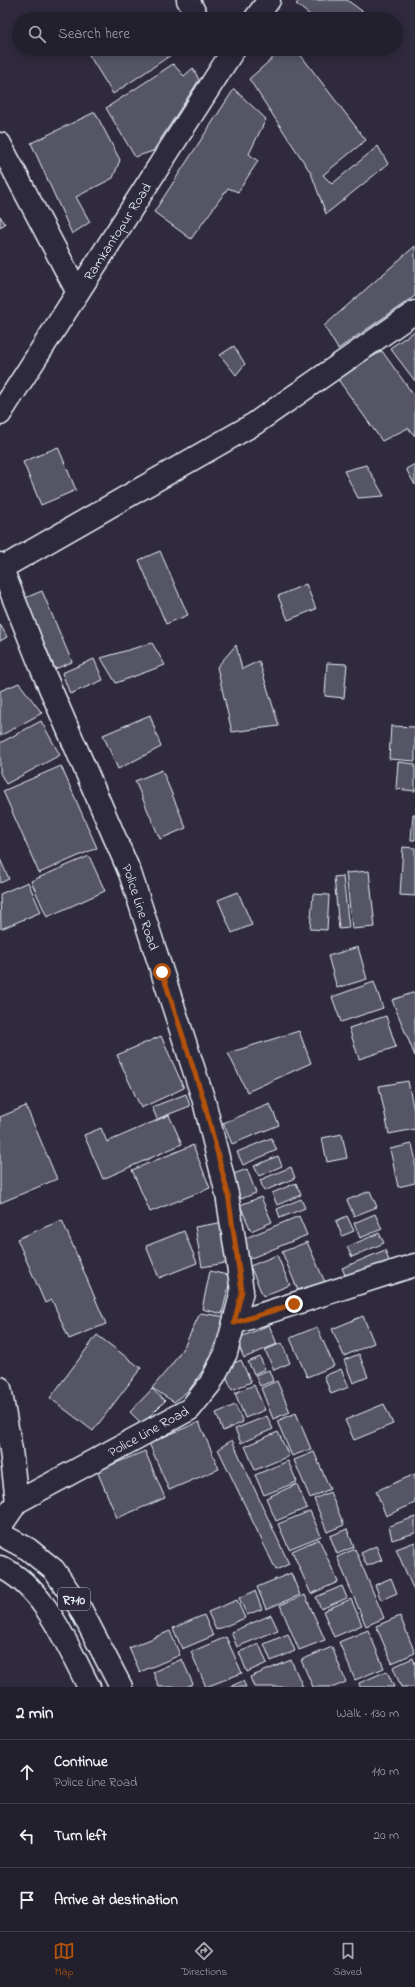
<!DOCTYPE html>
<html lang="en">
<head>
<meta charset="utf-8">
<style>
  :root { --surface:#23202e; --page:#2b2836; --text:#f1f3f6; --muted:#a3a3aa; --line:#403e4a; --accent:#b45309 }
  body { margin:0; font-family:"Indie Flower",sans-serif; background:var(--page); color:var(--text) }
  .stop { position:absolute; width:12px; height:12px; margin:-9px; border:3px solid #b45309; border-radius:50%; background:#fff }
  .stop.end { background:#b45309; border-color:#fff; box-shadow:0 1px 4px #0008 }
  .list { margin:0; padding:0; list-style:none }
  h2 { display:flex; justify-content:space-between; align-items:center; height:52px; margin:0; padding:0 16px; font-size:17px }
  h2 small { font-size:13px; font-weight:400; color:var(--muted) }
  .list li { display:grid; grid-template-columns:26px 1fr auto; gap:12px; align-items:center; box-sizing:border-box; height:64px; padding:0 16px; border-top:1px solid var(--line) }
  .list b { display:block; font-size:15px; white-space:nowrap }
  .list p { margin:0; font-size:13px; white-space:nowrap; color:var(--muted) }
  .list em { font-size:13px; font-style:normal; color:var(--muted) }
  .icon { flex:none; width:22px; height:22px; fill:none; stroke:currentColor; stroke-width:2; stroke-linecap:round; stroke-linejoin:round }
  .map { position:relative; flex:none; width:415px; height:1687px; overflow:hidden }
  .search { position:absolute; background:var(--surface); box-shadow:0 2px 10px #0003; left:12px; right:12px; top:12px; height:44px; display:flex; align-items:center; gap:10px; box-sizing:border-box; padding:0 14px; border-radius:22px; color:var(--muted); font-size:15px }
  .sheet { height:244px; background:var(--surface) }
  nav { display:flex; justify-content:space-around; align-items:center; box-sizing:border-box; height:56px; border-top:1px solid var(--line); background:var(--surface); font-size:11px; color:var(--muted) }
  nav a { display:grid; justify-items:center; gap:2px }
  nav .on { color:var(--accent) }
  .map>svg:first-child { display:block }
  .building { fill:#575565; stroke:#e8f1f8 }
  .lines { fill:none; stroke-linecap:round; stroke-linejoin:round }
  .street-casing { stroke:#e8f1f8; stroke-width:25 }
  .primary-casing { stroke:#e8f1f8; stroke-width:25 }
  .street { stroke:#2f2a3d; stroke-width:22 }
  .primary { stroke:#2f2a3d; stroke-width:22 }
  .route { stroke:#b45309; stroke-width:5 }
  .labels { text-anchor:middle; stroke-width:3; stroke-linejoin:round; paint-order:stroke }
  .shield { fill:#2f2a3d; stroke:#b0b5c0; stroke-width:1 }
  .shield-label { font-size:13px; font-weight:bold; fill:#e8f1f8 }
  .street-label { font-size:14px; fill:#e8f1f8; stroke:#2f2a3d }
</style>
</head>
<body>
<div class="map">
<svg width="415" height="1687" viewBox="0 0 415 1687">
  <rect width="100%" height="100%" fill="#2f2a3d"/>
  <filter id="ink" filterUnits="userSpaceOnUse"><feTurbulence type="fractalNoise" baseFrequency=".025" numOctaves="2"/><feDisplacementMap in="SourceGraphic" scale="8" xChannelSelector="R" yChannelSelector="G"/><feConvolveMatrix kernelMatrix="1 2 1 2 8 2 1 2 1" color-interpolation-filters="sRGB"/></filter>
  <g filter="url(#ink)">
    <g class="building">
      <path d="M300 0H347L373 19H315L296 4Z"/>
      <path d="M101 49H180L113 94 89 55Z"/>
      <path d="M283 49H296L366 140 323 175 332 184 378 146 388 164 326 214 311 173 249 79Z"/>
      <path d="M355 49H367L363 55Z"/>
      <path d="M173 64 184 76 193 68 199 80 153 151 135 157 106 108Z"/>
      <path d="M234 89 266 119 249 154 258 161 238 192 228 188 191 239 154 212Z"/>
      <path d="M95 112 120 160 113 178 76 197 90 222 72 234 31 143Z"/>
      <path d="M0 216 5 224 0 227Z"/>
      <path d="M415 246V296L338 349 324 326Z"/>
      <path d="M415 331V381L390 348Z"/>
      <path d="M234 346 245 364 236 375 220 355Z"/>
      <path d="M382 351 415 397V436L408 428 382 441 337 378Z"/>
      <path d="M58 447 76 490 41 505 23 462Z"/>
      <path d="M415 464V485L406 469Z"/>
      <path d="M366 465 384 496 358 498 344 471Z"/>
      <path d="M160 551 188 615 166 624 139 560Z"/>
      <path d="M306 584 316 609 288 620 278 596Z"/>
      <path d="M42 591 72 662 55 669 25 598Z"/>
      <path d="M0 624 7 637 0 641Z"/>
      <path d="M152 643 165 665 116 683 101 658Z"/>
      <path d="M236 645 242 669 259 661 279 726 232 732 217 667Z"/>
      <path d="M94 659 103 680 70 694 62 673Z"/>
      <path d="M327 663 347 664 344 698 325 696Z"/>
      <path d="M19 683 42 713 0 736V691Z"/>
      <path d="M150 715 161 747 118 769 103 735Z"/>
      <path d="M41 721 60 755 6 784 0 773V743Z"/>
      <path d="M391 726 415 727V761L389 759Z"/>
      <path d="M398 762 415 764V791L396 789Z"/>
      <path d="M61 766 97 848 39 873 3 791Z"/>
      <path d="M162 770 186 828 160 839 135 781Z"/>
      <path d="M413 814H415V840H411Z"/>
      <path d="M403 847 415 848V896L400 895Z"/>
      <path d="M89 856 105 891 47 917 31 881Z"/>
      <path d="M0 859 9 879 0 883Z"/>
      <path d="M369 871 375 927 352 929 346 873Z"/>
      <path d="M343 876 349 928 339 929 334 877Z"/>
      <path d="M28 882 41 912 1 929 0 894Z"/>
      <path d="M238 892 252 925 232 933 218 900Z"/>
      <path d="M313 894 329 895 327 930 310 929Z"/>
      <path d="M358 947 367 979 337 988 328 956Z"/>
      <path d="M374 982 383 1008 341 1022 332 997Z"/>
      <path d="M415 992V1056L392 1000Z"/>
      <path d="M386 1016 396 1047 359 1059 349 1028Z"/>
      <path d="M299 1031 311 1063 247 1092 228 1053Z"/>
      <path d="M161 1036 184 1088 141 1108 117 1055Z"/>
      <path d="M408 1081 415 1117V1129L389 1134 379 1086Z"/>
      <path d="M186 1094 190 1106 157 1119 152 1107Z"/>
      <path d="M270 1104 279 1125 232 1144 223 1123Z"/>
      <path d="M26 1106 57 1179 0 1203V1117Z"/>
      <path d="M169 1115 182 1144 103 1179 84 1135 101 1128 107 1142Z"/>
      <path d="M342 1134 347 1158 327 1162 322 1138Z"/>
      <path d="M271 1138 277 1150 243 1165 237 1152Z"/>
      <path d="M412 1144 415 1157V1183L398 1187 390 1149Z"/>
      <path d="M193 1145 210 1188 150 1212 132 1170Z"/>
      <path d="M278 1156 282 1166 259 1176 254 1166Z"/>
      <path d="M291 1167 295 1178 264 1191 260 1180Z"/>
      <path d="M247 1169 256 1193 241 1199 231 1175Z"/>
      <path d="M296 1183 301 1195 277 1205 272 1193Z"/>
      <path d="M370 1191 377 1207 354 1216 347 1200Z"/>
      <path d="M261 1197 272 1222 251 1231 240 1205Z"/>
      <path d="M301 1199 305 1208 280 1218 277 1209Z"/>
      <path d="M375 1214 382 1229 360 1238 354 1223Z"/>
      <path d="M299 1216 307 1235 249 1259 241 1240Z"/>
      <path d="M347 1216 354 1231 342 1236 336 1221Z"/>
      <path d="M62 1220 106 1324 69 1339 52 1300 45 1303 17 1239Z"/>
      <path d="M224 1222 231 1262 202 1267 195 1227Z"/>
      <path d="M184 1231 197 1263 159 1278 146 1246Z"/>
      <path d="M379 1233 384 1243 352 1257 347 1247Z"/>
      <path d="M307 1242 325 1282 299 1293 282 1252Z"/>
      <path d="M385 1250 391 1266 349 1284 342 1268Z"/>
      <path d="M277 1255 290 1285 263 1296 250 1266Z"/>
      <path d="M210 1271 231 1276 222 1314 202 1309Z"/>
      <path d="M200 1313 227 1317 203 1370 190 1389 174 1402 152 1388 173 1363 186 1343Z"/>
      <path d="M363 1316 374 1343 344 1356 332 1329Z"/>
      <path d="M269 1325 277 1344 244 1358 236 1339Z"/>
      <path d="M317 1327 334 1366 307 1377 290 1338Z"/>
      <path d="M97 1335 141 1368 93 1431 50 1398Z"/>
      <path d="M282 1343 290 1363 274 1370 265 1350Z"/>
      <path d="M359 1354 368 1377 353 1383 344 1360Z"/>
      <path d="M260 1357 265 1369 254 1374 248 1362Z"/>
      <path d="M241 1360 251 1382 232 1390 223 1368Z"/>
      <path d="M341 1369 349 1387 331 1394 324 1376Z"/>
      <path d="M269 1370 273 1381 260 1386 255 1375Z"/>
      <path d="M277 1381 290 1412 273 1419 261 1388Z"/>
      <path d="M254 1385 265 1410 245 1418 235 1393Z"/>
      <path d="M152 1389 165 1401 142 1424 130 1412Z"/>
      <path d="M384 1404 393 1424 354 1440 345 1420Z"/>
      <path d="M235 1405 243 1422 223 1431 216 1413Z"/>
      <path d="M296 1413 311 1449 292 1456 277 1421Z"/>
      <path d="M267 1416 273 1429 241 1443 235 1429Z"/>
      <path d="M199 1422 219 1469 169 1490 149 1443Z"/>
      <path d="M278 1432 289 1456 255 1470 245 1446Z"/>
      <path d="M232 1440 289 1564 276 1570 218 1449Z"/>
      <path d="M145 1451 165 1498 117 1518 97 1471Z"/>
      <path d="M314 1452 330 1489 310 1498 294 1460Z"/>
      <path d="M288 1461 297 1482 264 1495 255 1475Z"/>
      <path d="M415 1474V1503L386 1516 376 1491Z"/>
      <path d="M297 1484 307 1508 276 1521 266 1498Z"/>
      <path d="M330 1492 344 1525 327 1532 314 1499Z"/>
      <path d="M310 1511 321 1536 289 1549 278 1524Z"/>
      <path d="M415 1517V1533L392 1540 389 1526Z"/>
      <path d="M347 1529 354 1547 337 1554 330 1536Z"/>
      <path d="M319 1539 338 1582 311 1594 292 1551Z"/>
      <path d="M415 1542V1593L396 1549Z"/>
      <path d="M376 1546 382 1560 367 1566 361 1553Z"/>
      <path d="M355 1549 384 1618 366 1626 337 1557Z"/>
      <path d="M291 1573 300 1595 266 1609 257 1587Z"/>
      <path d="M391 1578 397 1593 381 1600 375 1585Z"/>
      <path d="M342 1586 347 1598 321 1609 316 1597Z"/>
      <path d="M255 1591 262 1609 247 1615 239 1598Z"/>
      <path d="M305 1595 325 1640 299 1650 280 1605Z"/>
      <path d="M351 1599 362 1625 334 1637 323 1611Z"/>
      <path d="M237 1600 245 1618 216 1630 208 1612Z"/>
      <path d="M204 1615 213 1636 182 1649 173 1628Z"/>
      <path d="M271 1615 278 1630 237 1647 231 1632Z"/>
      <path d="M400 1616 415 1653 392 1663 376 1626Z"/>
      <path d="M368 1630 384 1668 355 1680 339 1642Z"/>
      <path d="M170 1631 180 1655 140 1672 129 1648Z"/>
      <path d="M288 1634 295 1651 271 1661 264 1644Z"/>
      <path d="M226 1637 242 1673 206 1687 191 1652Z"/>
      <path d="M259 1644 267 1663 247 1672 239 1652Z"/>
      <path d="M332 1647 346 1682 334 1687H313L301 1660Z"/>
      <path d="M413 1658 415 1664V1687H401L393 1667Z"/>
      <path d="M182 1659 193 1684 186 1687H159L153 1672Z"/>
      <path d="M291 1660 303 1687H254L250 1677Z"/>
      <path d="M387 1671 394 1687H360L359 1683Z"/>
      <path d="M243 1681 246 1687H229Z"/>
    </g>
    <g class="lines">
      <g class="street-casing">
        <g id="street">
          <path d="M188 0 198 19"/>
          <path d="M255 19 269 0"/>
          <path d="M0 144 77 291"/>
          <path id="s1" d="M0 414 234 49"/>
          <path id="s2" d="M0 564 41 667 130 873 204 1101 227 1194 242 1291 226 1353 210 1384 190 1409 17 1502 0 1527"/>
          <path d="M2 568 254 424 415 312"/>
          <path d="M234 1323 415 1265"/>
          <path d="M0 1388 11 1450 17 1502"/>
        </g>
      </g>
      <g class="primary-casing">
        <g id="primary">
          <path d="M0 1534 28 1549 54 1570 80 1608 121 1687"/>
          <path d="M0 1567C44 1586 68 1647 89 1687"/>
        </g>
      </g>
      <use href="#street" class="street"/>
      <use href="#primary" class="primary"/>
    </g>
  </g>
  <g class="lines" filter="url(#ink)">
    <path class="route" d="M162 972 204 1101 228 1194 242 1291 234 1323 294 1304"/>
  </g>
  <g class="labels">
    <rect class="shield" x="58" y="1588" width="32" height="22" rx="3"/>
    <g class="shield-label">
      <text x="74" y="1604">R710</text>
    </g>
    <g class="street-label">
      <text dy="5" stroke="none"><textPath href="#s1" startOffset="217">Ramkantopur Road</textPath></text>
      <text dy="5" stroke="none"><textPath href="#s2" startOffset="371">Police Line Road</textPath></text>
      <text transform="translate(148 1431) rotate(-29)" y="5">Police Line Road</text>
    </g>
  </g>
</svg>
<div class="stop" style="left:162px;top:972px"></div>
<div class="stop end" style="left:294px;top:1304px"></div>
<div class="search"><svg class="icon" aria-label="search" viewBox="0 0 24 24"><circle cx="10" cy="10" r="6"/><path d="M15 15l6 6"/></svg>Search here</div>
</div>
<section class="sheet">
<h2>2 min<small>Walk · 130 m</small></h2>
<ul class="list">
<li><svg class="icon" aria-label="ahead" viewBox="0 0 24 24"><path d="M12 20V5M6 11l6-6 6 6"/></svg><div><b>Continue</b><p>Police Line Road</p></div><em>110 m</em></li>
<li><svg class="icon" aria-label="left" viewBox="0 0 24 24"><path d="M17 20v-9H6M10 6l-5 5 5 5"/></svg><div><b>Turn left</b></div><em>20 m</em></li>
<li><svg class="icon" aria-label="arrive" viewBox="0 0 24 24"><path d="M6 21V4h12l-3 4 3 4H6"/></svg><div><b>Arrive at destination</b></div></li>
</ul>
</section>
<nav>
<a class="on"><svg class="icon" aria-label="map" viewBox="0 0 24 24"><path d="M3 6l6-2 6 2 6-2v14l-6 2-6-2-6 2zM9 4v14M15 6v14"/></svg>Map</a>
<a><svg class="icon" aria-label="directions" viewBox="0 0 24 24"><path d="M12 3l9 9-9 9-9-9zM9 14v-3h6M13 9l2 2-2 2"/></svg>Directions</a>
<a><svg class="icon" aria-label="saved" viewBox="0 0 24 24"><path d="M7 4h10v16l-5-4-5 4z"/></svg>Saved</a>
</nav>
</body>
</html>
